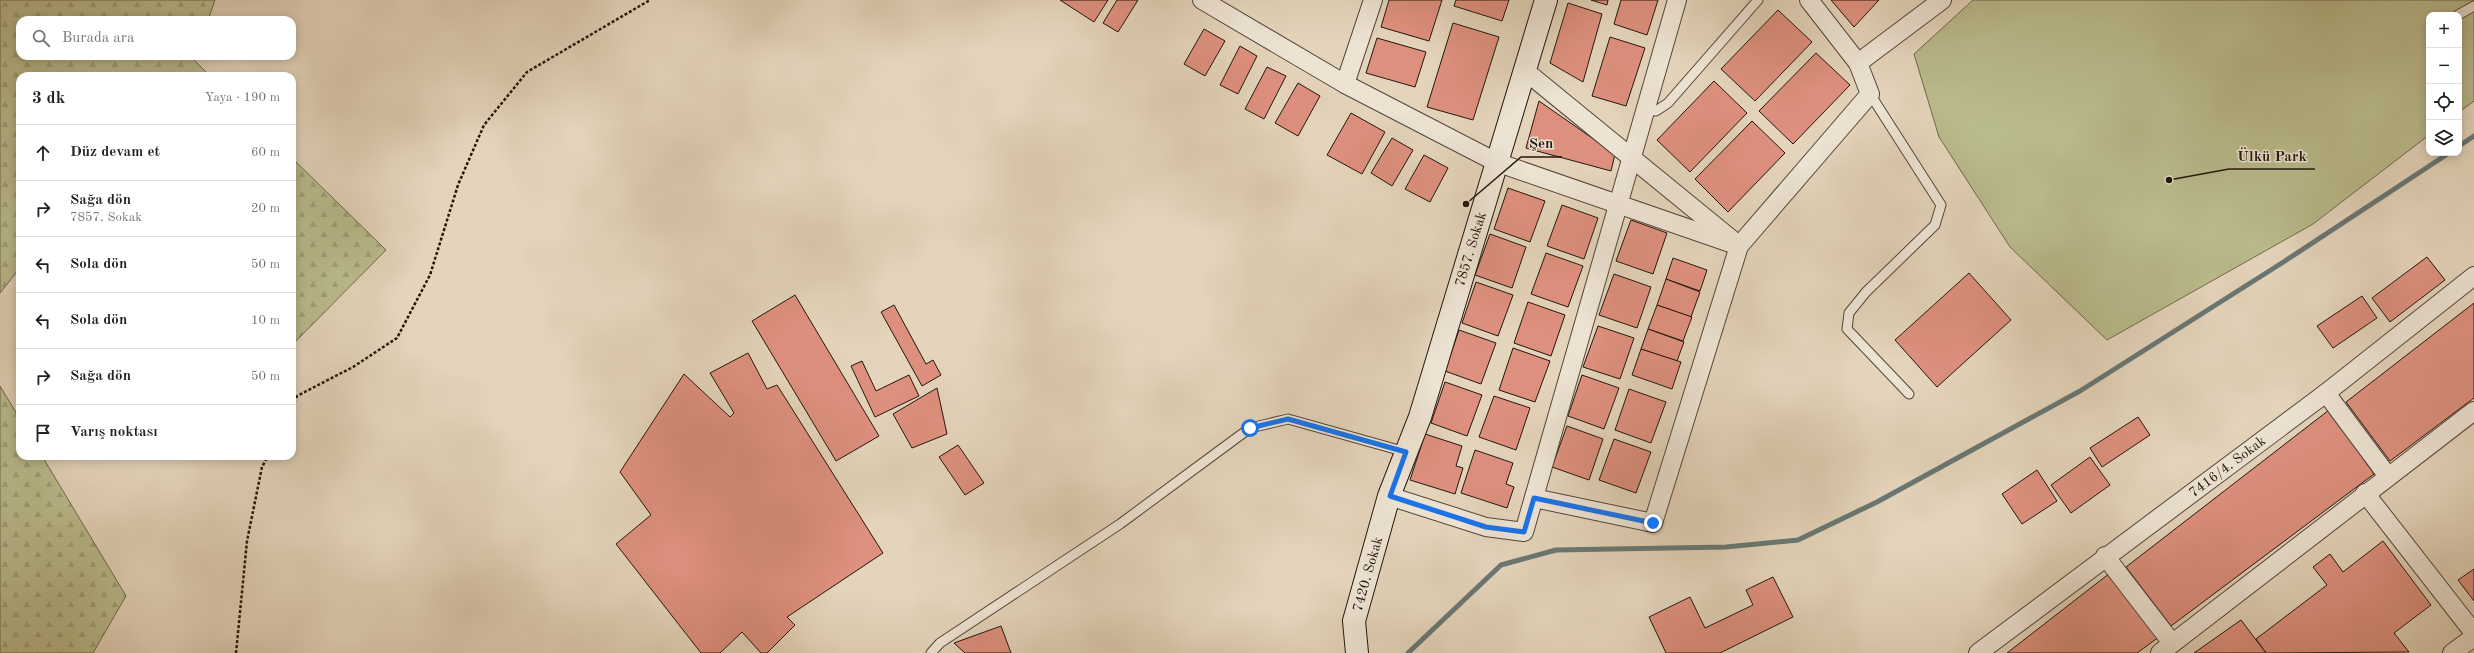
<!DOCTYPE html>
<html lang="tr">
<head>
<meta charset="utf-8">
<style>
  :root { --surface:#fff; --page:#f2f2f2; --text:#222; --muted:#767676; --line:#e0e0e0 }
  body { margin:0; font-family:"Old Standard TT",serif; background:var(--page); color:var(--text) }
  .controls { position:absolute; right:12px; top:12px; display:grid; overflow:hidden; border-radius:8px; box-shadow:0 2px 10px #0003 }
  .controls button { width:36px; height:36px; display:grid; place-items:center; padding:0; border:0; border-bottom:1px solid var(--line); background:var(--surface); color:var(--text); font:20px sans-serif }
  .stop { position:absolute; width:12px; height:12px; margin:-9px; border:3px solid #1a73e8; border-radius:50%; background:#fff }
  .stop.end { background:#1a73e8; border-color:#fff; box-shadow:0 1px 4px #0008 }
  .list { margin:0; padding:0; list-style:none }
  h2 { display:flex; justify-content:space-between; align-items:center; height:52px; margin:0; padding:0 16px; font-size:17px }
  h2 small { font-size:13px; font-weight:400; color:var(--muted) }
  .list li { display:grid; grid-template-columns:26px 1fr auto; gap:12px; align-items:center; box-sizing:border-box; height:56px; padding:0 16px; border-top:1px solid var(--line) }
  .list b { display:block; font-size:15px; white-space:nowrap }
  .list p { margin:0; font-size:13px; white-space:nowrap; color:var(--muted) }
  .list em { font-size:13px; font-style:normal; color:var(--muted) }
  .icon { flex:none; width:22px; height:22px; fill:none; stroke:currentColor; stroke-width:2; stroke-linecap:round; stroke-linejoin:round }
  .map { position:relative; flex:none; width:2474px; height:653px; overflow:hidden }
  .search { position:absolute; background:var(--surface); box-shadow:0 2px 10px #0003; left:16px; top:16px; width:280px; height:44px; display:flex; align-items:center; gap:10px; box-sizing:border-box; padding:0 14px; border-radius:12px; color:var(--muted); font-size:15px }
  .panel { position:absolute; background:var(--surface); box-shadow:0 2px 10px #0003; left:16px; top:72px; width:280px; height:388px; border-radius:12px }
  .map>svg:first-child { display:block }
  .green { fill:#babb8c; stroke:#6f684c }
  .forest { fill:url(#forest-firs); stroke:#6f684c }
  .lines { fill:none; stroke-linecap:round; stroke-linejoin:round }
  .stream { stroke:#697773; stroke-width:5 }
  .building { fill:#de907e; stroke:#24160c }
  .lane-casing { stroke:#544638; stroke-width:11 }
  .street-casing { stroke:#544638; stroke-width:20 }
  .secondary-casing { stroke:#24160c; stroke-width:24 }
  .path { stroke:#24160c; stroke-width:2.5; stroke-dasharray:3 2; stroke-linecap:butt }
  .lane { stroke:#ede3d3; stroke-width:9 }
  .street { stroke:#ede3d3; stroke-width:18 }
  .secondary { stroke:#ede3d3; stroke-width:22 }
  .route { stroke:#1a73e8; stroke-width:5 }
  .labels { text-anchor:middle; stroke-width:3; stroke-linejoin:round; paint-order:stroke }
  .street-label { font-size:14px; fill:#24160c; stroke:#ede3d3 }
  .leader { fill:none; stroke:#24160c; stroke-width:1.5 }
  .callout-dot { fill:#24160c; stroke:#ede3d3; stroke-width:1.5 }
  .callout-label { font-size:15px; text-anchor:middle; font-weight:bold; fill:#24160c; stroke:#ede3d3; stroke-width:3; stroke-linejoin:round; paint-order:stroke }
</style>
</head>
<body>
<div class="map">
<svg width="2474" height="653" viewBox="0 0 2474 653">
  <defs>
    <pattern id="forest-firs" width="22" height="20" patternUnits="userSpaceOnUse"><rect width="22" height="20" fill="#babb8c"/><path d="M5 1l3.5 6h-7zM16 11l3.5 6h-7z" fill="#a0a078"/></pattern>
  </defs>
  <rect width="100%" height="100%" fill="#e4d4bb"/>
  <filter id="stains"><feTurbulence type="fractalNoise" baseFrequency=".005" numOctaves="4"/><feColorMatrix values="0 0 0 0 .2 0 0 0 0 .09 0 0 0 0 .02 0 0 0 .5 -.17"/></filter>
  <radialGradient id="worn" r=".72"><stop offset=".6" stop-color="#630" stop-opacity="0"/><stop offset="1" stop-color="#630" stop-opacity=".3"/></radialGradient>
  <path class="green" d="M1973 0H2474V101L2459 112V15H2429V135L2313 224 2107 340 2010 247 1939 137 1914 54Z"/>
  <g class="forest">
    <path d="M0 0H215L208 20H20V56H195L194 60 210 76H20V268L0 293Z"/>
    <path d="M292 158 386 250 292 345Z"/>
    <path d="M0 386 20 419V456H42L126 596 93 653H0Z"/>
  </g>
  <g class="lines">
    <g class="stream">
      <path d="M2459 146 2474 136"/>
      <path d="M1408 653 1501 565 1556 550 1726 547 1798 540 1877 502 2080 391 2285 261 2449 153"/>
    </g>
  </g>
  <g class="building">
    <path d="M1060 0H1108L1094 22Z"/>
    <path d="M1117 0H1138L1118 32 1103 23Z"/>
    <path d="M1389 0H1442L1429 41 1381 27Z"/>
    <path d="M1456 0H1509L1502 21 1454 6Z"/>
    <path d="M1591 0H1608L1607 5Z"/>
    <path d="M1621 0H1658L1647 35 1614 24Z"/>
    <path d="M1831 0H1879L1854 27Z"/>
    <path d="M1568 3 1602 14 1583 82 1550 63Z"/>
    <path d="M1778 10 1812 42 1755 101 1721 69Z"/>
    <path d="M1453 23 1499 37 1473 120 1427 107Z"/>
    <path d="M1204 29 1225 41 1205 76 1184 64Z"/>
    <path d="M1610 37 1645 48 1626 106 1592 96Z"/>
    <path d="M1377 38 1426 52 1415 87 1366 73Z"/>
    <path d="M1240 46 1257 56 1238 94 1220 85Z"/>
    <path d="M1816 53 1850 85 1793 144 1759 111Z"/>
    <path d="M1267 67 1286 76 1264 119 1245 109Z"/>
    <path d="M1714 81 1747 113 1690 172 1657 140Z"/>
    <path d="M1298 83 1320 96 1298 136 1275 123Z"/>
    <path d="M1539 101 1615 154 1611 171 1526 148Z"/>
    <path d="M1351 113 1385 132 1362 174 1327 155Z"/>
    <path d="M1752 121 1785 153 1728 212 1695 179Z"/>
    <path d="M1392 138 1413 150 1392 186 1371 173Z"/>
    <path d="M1424 155 1448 168 1430 202 1405 189Z"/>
    <path d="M1508 188 1545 201 1530 242 1494 229Z"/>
    <path d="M1562 205 1598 218 1584 259 1547 246Z"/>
    <path d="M1631 220 1667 233 1653 274 1616 261Z"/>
    <path d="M1490 234 1526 247 1512 288 1475 275Z"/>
    <path d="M1546 253 1583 266 1568 307 1531 294Z"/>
    <path d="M2427 257 2445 280 2390 322 2372 298Z"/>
    <path d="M1673 258 1707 270 1700 291 1666 279Z"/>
    <path d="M1969 273 2011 320 1937 387 1895 340Z"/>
    <path d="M1614 274 1651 287 1637 328 1599 315Z"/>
    <path d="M1666 279 1700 292 1691 317 1657 305Z"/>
    <path d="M1476 282 1513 295 1498 336 1462 323Z"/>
    <path d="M795 295 879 436 836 461 752 321Z"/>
    <path d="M2362 296 2377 318 2333 348 2317 326Z"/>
    <path d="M1528 302 1565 315 1551 356 1514 343Z"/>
    <path d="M2474 303V398L2390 461 2346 402Z"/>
    <path d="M894 305 926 364 933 360 941 375 922 386 881 312Z"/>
    <path d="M1657 305 1692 317 1683 341 1648 329Z"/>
    <path d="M1598 326 1634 338 1620 379 1583 367Z"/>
    <path d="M1648 329 1684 342 1677 361 1641 349Z"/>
    <path d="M1459 330 1496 343 1481 384 1445 371Z"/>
    <path d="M1513 348 1550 361 1535 402 1499 390Z"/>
    <path d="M1641 349 1681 362 1672 389 1632 375Z"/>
    <path d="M748 353 767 389 777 385 883 553 787 617 795 625 767 653H761L742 632 720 653H701L616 544 651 515 620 472 684 374 730 417 734 413 710 373Z"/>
    <path d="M862 361 876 391 909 375 919 396 875 417 851 366Z"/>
    <path d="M1582 375 1619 388 1604 429 1568 416Z"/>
    <path d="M1445 382 1482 395 1467 436 1431 423Z"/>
    <path d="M937 388 947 434 912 448 893 414Z"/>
    <path d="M1629 389 1666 402 1651 443 1615 430Z"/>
    <path d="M1494 396 1530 408 1516 450 1479 437Z"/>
    <path d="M2329 410 2374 474 2171 626 2126 567Z"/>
    <path d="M2138 417 2150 435 2102 467 2090 448Z"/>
    <path d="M1567 426 1603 439 1589 480 1552 467Z"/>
    <path d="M1425 434 1462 446 1456 466 1463 468 1455 494 1410 480Z"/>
    <path d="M1614 439 1651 452 1636 493 1599 480Z"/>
    <path d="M958 445 984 483 965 495 939 457Z"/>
    <path d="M1475 450 1513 463 1506 484 1514 487 1507 508 1461 493Z"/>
    <path d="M2090 457 2110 485 2071 513 2051 485Z"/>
    <path d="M2037 470 2057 501 2022 524 2002 494Z"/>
    <path d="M2383 541 2431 605 2394 633 2409 652 2266 653 2256 639 2327 585 2313 567 2330 554 2343 572Z"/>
    <path d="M2474 569V601L2458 580Z"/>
    <path d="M2110 573 2159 637 2137 653H2007Z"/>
    <path d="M1773 577 1793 617 1720 653H1666L1649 617 1690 597 1705 628 1753 605 1746 590Z"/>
    <path d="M2241 620 2266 653H2194Z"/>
    <path d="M1001 626 1011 653H965L954 643Z"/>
  </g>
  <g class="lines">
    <g class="lane-casing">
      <g id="lane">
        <path d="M2458 15 2474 6"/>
        <path d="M1870 94 1941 205 1935 225 1866 292 1849 313 1847 329 1909 394"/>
        <path d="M1644 110 1656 111 1668 103 1758 0"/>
        <path d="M931 653 940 643 1120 524 1250 428 1288 419 1406 452"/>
      </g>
    </g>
    <g class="street-casing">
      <g id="street">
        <path d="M1202 0 1345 84 1496 162 1739 246"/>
        <path d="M1858 63 1942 0"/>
        <path d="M1524 70 1731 239"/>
        <path d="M1345 84 1373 0"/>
        <path d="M2326 393 2387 475"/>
        <path d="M2365 493 2474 633"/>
        <path d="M1389 496 1486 527 1524 532 1677 0"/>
        <path d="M1534 498 1653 523 1739 246 1870 94 1858 63 1809 0"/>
        <path d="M2105 556 2172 643"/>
        <path d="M1978 653 2326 393 2474 276"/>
        <path d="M2160 653 2474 411"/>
        <path d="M2452 653 2474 637"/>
      </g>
    </g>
    <g class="secondary-casing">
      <path id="secondary" d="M1357 653 1354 621 1389 496 1420 417 1546 0"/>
    </g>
    <g class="path">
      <path d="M292 407 297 396 353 367 397 338 430 275 458 185 484 125 527 72 650 0"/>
      <path d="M236 653 247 541 262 467 268 456"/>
    </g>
    <use href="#lane" class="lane"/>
    <use href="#street" class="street"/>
    <use href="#secondary" class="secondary"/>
  </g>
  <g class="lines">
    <path class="route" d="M1250 428 1288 419 1406 452 1390 496 1486 527 1524 532 1534 498 1653 523"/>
  </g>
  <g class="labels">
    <g class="street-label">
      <text transform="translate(1470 249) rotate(-73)" y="5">7857. Sokak</text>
      <text transform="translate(2227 466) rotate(-37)" y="5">7416/4. Sokak</text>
      <text transform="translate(1367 574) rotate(-74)" y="5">7420. Sokak</text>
    </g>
  </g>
  <path class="leader" d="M1466 204L1521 157H1562M2169 180L2229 169H2315"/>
  <g class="callout-dot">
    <circle cx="1466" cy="204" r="4"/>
    <circle cx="2169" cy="180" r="4"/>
  </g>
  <g class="callout-label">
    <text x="1541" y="148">Şen</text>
    <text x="2272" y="161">Ülkü Park</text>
  </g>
  <rect width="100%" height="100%" filter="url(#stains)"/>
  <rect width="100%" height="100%" fill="url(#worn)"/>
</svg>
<div class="controls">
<button>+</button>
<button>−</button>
<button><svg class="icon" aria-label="locate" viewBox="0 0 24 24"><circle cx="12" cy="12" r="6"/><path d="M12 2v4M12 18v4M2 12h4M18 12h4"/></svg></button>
<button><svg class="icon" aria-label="layers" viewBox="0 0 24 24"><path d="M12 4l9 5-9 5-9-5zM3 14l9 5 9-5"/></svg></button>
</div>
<div class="stop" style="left:1250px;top:428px"></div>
<div class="stop end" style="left:1653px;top:523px"></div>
<div class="search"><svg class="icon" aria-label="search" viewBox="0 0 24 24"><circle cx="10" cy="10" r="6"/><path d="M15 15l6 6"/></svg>Burada ara</div>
<section class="panel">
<h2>3 dk<small>Yaya · 190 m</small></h2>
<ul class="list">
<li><svg class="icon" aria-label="ahead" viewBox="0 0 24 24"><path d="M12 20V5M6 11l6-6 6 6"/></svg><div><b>Düz devam et</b></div><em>60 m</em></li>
<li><svg class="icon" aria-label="right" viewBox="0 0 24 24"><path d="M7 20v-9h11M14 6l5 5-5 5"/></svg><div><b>Sağa dön</b><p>7857. Sokak</p></div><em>20 m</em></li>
<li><svg class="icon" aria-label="left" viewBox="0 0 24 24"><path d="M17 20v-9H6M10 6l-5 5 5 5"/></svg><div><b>Sola dön</b></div><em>50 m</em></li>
<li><svg class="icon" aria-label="left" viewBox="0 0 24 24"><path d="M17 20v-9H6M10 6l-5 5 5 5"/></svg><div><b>Sola dön</b></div><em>10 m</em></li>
<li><svg class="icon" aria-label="right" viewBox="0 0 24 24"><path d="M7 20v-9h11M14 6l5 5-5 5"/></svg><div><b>Sağa dön</b></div><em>50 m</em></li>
<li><svg class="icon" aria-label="arrive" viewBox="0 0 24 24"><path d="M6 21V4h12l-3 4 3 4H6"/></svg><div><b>Varış noktası</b></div></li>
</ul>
</section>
</div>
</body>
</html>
